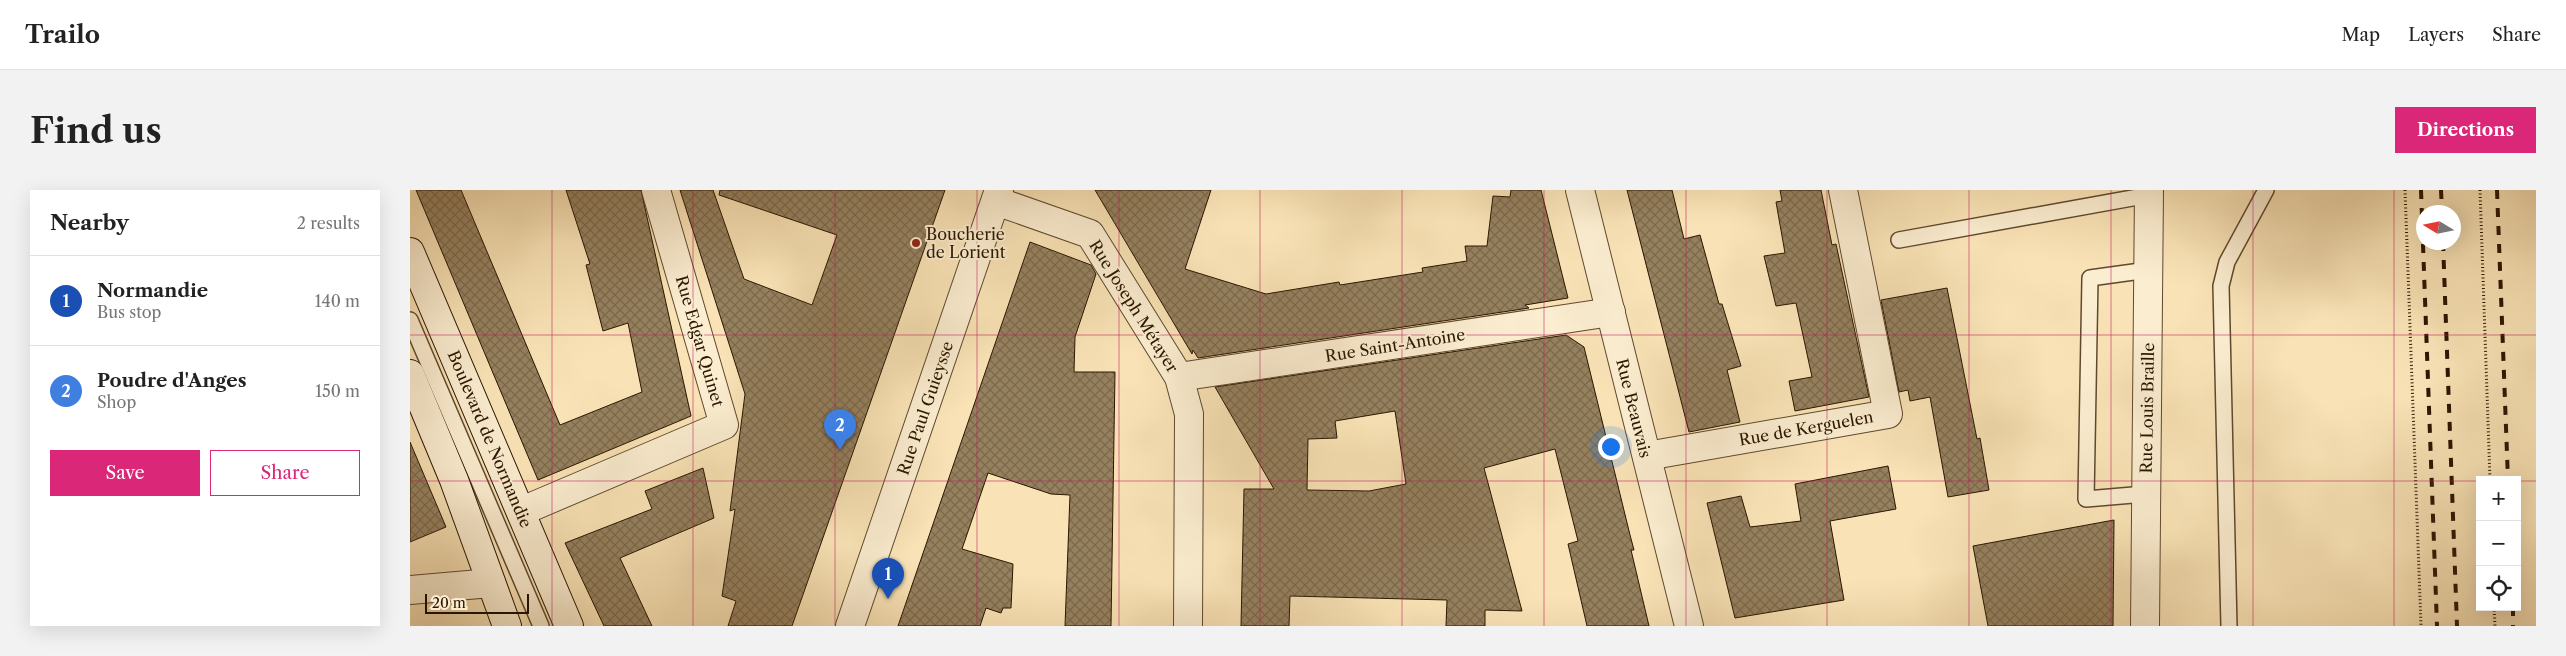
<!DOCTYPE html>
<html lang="en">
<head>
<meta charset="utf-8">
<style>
  :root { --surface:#fff; --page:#f2f2f2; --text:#222; --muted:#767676; --line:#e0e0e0; --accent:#db2777 }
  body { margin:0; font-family:"Libre Caslon Text",serif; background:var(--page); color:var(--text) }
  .controls { position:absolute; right:15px; bottom:15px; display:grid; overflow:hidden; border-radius:0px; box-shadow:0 5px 20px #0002 }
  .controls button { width:45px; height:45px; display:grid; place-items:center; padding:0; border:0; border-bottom:1px solid var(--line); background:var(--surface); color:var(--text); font:25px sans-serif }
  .compass { position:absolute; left:2006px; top:15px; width:45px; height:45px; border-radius:50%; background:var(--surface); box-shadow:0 5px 20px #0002; rotate:280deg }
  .scale { position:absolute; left:15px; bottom:12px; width:104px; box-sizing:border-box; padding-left:5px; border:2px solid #2b1600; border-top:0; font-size:14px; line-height:18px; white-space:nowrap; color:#2b1600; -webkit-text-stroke:4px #fbedd0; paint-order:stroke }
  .you { position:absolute; left:1200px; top:256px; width:18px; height:18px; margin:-12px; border:4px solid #fff; border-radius:50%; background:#1a73e8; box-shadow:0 0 0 8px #1a73e833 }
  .badge { display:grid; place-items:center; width:32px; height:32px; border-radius:50%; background:var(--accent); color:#fff; font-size:16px; font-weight:700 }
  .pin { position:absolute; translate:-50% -41px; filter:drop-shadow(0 1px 2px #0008) }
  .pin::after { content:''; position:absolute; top:26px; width:18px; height:15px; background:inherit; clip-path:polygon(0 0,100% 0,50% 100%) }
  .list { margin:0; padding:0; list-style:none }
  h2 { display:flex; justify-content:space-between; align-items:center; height:65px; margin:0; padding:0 20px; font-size:21px }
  h2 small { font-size:16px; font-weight:400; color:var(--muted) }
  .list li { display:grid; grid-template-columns:32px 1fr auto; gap:15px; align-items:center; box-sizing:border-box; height:90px; padding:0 20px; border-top:1px solid var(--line) }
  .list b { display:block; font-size:19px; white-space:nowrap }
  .list p { margin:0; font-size:16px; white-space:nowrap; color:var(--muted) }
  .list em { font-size:16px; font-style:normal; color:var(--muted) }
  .actions { display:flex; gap:10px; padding:15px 20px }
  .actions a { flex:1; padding:11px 0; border:1px solid var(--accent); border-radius:0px; text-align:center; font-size:18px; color:var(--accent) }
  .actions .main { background:var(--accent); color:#fff }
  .icon { flex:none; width:28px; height:28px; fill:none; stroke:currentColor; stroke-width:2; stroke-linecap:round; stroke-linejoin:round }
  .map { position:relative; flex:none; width:2126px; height:436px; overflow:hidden; border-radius:0px }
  header { display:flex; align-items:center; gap:30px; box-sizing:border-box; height:70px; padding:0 25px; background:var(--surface); border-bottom:1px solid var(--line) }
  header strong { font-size:24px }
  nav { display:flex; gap:28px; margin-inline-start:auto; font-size:18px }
  .intro { display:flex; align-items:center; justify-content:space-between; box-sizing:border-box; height:120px; padding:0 30px }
  h1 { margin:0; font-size:35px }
  .button { padding:12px 22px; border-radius:0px; background:var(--accent); color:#fff; font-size:18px; font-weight:700 }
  main { display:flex; gap:30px; padding:0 30px }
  aside { flex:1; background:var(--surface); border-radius:0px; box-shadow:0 5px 20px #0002 }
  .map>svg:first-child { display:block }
  .building { fill:url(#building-cross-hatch); stroke:#2b1600; fill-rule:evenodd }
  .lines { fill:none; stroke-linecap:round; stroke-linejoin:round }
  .lane-casing { stroke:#5e492e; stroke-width:18 }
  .street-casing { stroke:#5e492e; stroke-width:30 }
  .secondary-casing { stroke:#2b1600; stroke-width:30 }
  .path { stroke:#2b1600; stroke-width:3; stroke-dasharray:1 2.5; stroke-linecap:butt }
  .lane { stroke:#fbedd0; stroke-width:15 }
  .street { stroke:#fbedd0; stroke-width:28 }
  .secondary { stroke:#fbedd0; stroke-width:28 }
  .rail { stroke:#2b1600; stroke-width:4; stroke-dasharray:9 9; stroke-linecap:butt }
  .grid { fill:none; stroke:#c2185b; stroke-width:1; stroke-opacity:0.55 }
  .poi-dot { fill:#8f2418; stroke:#fbedd0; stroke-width:2 }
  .labels { text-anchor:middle; stroke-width:4; stroke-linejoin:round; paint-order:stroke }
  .poi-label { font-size:16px; fill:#2b1600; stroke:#fbedd0; text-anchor:start }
  .street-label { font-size:16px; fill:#2b1600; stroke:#fbedd0 }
</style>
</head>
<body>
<header>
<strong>Trailo</strong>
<nav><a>Map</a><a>Layers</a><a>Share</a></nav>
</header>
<div class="intro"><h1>Find us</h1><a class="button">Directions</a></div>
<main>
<aside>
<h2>Nearby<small>2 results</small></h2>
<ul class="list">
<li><span class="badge" style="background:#1a4fb4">1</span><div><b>Normandie</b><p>Bus stop</p></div><em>140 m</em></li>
<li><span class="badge" style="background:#3f7fe0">2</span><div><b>Poudre d'Anges</b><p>Shop</p></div><em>150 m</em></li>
</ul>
<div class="actions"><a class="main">Save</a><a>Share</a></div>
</aside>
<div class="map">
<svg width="2126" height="436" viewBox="0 0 2126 436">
  <defs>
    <pattern id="building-cross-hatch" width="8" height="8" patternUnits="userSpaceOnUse" patternTransform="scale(1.25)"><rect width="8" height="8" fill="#96815f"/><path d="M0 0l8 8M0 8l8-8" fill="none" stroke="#7b694c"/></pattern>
  </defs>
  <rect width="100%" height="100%" fill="#f9e3b6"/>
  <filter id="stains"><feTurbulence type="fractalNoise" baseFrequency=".004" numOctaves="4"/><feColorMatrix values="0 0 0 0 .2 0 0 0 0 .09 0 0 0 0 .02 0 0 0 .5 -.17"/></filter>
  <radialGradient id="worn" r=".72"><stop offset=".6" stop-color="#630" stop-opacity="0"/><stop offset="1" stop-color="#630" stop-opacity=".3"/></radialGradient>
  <g class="building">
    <path d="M6 0H51L150 235 232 202 218 133 193 141 176 75 180 74 156 0H231L281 226 128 290Z"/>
    <path d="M270 0H303L334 89 402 115 427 45 309 5 310 0H535L382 436H318L326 411 312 406 325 319 320 321 335 204Z"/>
    <path d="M685 0H801L775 79 856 104 929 92 930 95 1013 82 1012 78 1057 71 1055 56H1077L1083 6 1100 7 1101 0H1131L1158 108 1115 115 1119 118 788 168 783 160 782 164Z"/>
    <path d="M1217 0H1262L1274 49 1290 45 1309 114H1312L1331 176 1317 180 1330 232 1279 242Z"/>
    <path d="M1370 0H1411L1422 55 1426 54 1459 207 1385 221 1379 191 1402 187 1386 113 1366 116 1354 66 1375 63 1366 12 1372 11Z"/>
    <path d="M620 52 681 75 686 84 665 147 664 182H705L701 436H655L660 305 641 304 578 283 552 359 603 374 601 418H593L591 423 576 418 570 436H488Z"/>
    <path d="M1537 98 1567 249 1570 248 1579 300 1538 307 1520 207 1500 211 1498 200 1489 202 1471 110Z"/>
    <path d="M1156 145 1174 157 1220 345 1224 360H1221L1239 436H1177L1158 354 1168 351 1145 259 1074 278 1112 421 1075 420V436H1036L1037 410 880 406 879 436H831L834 299H864L805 197ZM985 221 996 294 959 301 897 300 898 249 927 248 925 231Z"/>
    <path d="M0 252 36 337 0 352Z"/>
    <path d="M1478 276 1486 319 1420 331 1434 410 1325 428 1297 313 1331 306 1340 337 1391 331 1385 294Z"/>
    <path d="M293 278 304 328 210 368 242 436H194L155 353 242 319 235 301Z"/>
    <path d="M1704 330 1703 436H1578L1563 356Z"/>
  </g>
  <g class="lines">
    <g class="lane-casing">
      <g id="lane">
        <path d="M1489 50 1739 5"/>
        <path d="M0 130 131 436"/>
        <path d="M1735 304 1676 309 1680 88 1738 80"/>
        <path d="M1819 436 1811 96 1817 72 1856 0"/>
      </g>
    </g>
    <g class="street-casing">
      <g id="street">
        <path d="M1170 0 1279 436"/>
        <path d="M586 11 680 44 769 187 779 224 778 436"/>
        <path d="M769 187 1201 122"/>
        <path d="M1237 266 1478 224 1433 0"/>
        <path d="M112 321 314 235 246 0"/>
        <path d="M0 400 81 393"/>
        <path d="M440 436 589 0"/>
        <path d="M1735 436 1739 0"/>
      </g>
    </g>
    <g class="secondary-casing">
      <g id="secondary">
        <path d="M0 62 159 436"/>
        <path d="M0 184 44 290 97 436"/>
      </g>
    </g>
    <g class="path">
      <path d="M1995 0 2011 436"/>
      <path d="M2070 0 2080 290"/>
      <path d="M2084 417 2085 436"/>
    </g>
    <use href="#lane" class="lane"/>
    <use href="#street" class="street"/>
    <use href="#secondary" class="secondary"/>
    <g class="rail">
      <path d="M2011 0 2027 436"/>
      <path d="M2031 0 2032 22"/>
      <path d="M2087 0 2098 290"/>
      <path d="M2033 52 2047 436"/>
      <path d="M2103 417V436"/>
    </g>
  </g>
  <path class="grid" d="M142 0V436M283 0V436M425 0V436M567 0V436M709 0V436M850 0V436M992 0V436M1134 0V436M1276 0V436M1417 0V436M1559 0V436M1701 0V436M1843 0V436M1984 0V436M0 145H2126M0 291H2070M2107 291H2126"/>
  <circle class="poi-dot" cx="506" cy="53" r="5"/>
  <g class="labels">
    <g class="poi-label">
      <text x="516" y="50">Boucherie<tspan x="516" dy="18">de Lorient</tspan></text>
    </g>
    <g class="street-label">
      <text transform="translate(724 116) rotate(58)" y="6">Rue Joseph Métayer</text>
      <text transform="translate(290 151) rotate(74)" y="6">Rue Edgar Quinet</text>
      <text transform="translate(985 155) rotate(-9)" y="6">Rue Saint-Antoine</text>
      <text transform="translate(515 218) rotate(-71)" y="6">Rue Paul Guieysse</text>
      <text transform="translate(1224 218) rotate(76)" y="6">Rue Beauvais</text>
      <text transform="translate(1737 218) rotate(-89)" y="6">Rue Louis Braille</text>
      <text transform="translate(1396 238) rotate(-10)" y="6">Rue de Kerguelen</text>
      <text transform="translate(80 249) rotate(67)" y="6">Boulevard de Normandie</text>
    </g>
  </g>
  <rect width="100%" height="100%" filter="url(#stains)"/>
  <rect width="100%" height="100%" fill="url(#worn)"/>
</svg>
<div class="controls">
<button>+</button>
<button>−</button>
<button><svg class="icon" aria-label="locate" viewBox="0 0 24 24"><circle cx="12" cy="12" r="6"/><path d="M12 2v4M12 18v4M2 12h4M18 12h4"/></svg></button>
</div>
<svg class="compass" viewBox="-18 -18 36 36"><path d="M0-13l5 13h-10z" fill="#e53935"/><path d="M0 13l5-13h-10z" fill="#767676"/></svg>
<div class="scale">20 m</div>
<div class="you"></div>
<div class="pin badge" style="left:478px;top:409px;background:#1a4fb4">1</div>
<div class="pin badge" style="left:430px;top:260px;background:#3f7fe0">2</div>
</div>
</main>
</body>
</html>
